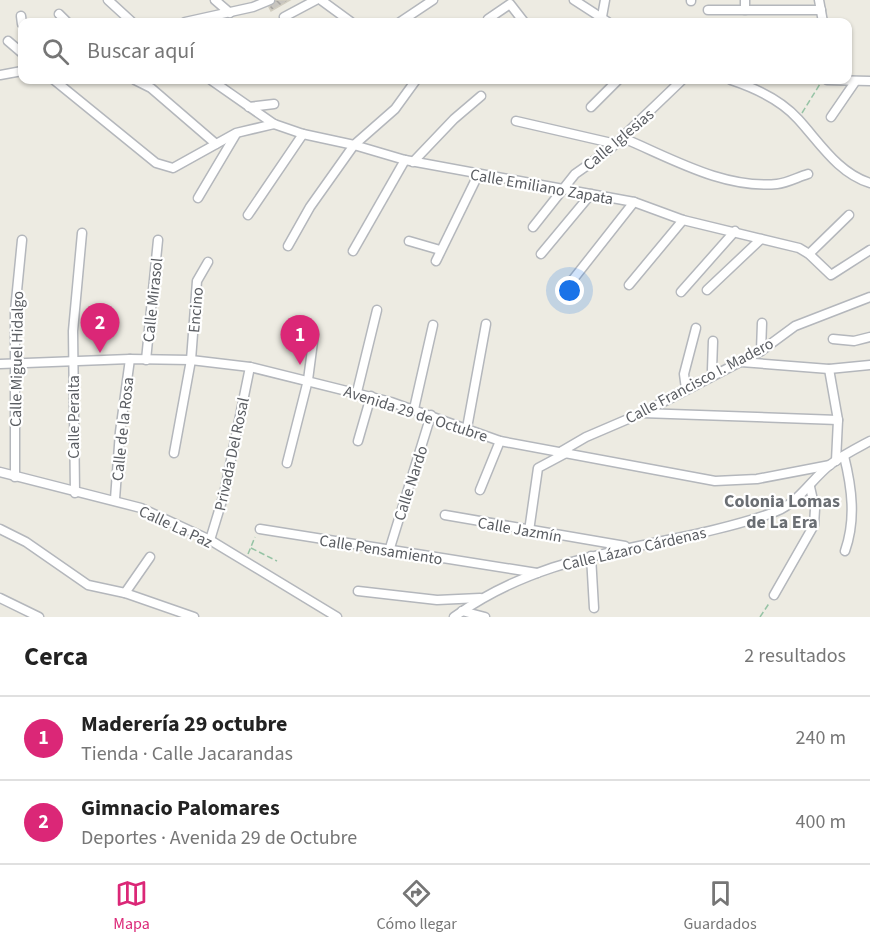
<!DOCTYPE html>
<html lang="es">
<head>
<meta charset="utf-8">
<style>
  :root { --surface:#fff; --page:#f6f6f6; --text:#222; --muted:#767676; --line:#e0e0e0; --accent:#db2777 }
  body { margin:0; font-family:"Source Sans 3",sans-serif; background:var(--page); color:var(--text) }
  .you { position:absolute; left:570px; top:291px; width:21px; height:21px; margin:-15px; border:4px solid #fff; border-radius:50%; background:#1a73e8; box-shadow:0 0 0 9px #1a73e833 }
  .badge { display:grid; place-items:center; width:39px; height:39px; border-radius:50%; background:var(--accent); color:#fff; font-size:20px; font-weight:700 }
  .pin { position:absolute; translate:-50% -50px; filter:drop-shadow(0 2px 3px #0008) }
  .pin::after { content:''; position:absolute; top:32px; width:21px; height:18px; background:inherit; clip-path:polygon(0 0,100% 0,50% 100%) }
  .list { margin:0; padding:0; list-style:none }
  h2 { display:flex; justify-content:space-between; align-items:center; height:78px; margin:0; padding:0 24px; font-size:26px }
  h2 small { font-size:20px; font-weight:400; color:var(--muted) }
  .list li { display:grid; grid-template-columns:39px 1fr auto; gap:18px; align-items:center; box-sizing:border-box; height:84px; padding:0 24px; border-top:2px solid var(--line) }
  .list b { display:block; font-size:22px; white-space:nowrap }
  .list p { margin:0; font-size:20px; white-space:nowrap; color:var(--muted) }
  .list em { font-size:20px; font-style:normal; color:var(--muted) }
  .icon { flex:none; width:33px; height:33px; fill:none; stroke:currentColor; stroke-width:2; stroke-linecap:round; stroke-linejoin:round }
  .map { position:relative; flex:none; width:870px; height:617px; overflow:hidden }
  .search { position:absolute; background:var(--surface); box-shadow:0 2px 4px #0004; left:18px; right:18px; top:18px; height:66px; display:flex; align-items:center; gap:15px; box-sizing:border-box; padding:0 21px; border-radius:12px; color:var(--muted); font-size:22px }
  .sheet { height:246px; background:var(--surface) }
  nav { display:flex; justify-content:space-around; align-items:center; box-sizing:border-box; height:84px; border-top:2px solid var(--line); background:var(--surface); font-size:16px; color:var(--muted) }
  nav a { display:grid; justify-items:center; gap:3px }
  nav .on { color:var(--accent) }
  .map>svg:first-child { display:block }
  .building { fill:url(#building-cross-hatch); stroke:#d1cdc0; stroke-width:1.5 }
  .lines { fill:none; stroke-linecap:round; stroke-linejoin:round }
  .minor-casing { stroke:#b4b7bc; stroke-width:11 }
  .path { stroke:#96c3a5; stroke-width:1.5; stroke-dasharray:6 3; stroke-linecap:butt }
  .minor { stroke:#fff; stroke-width:8 }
  .labels { text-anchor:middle; stroke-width:4.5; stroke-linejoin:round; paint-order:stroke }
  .street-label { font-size:16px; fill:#5a5d62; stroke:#fff }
  .neighbourhood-label { font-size:18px; font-weight:bold; fill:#6b6f74; stroke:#fff }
</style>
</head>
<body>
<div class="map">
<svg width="870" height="617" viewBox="0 0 870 617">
  <defs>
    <pattern id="building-cross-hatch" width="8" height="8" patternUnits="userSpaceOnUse" patternTransform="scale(1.5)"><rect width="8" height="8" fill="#c8c5bf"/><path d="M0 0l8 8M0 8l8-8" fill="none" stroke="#a5a39f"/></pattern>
  </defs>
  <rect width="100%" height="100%" fill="#edebe2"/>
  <path class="building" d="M276 0H290L271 11 269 7Z"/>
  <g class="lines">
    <g class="minor-casing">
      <g id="minor">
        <path d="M108 0 132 22"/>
        <path d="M215 0 230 13"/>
        <path d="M321 0 351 22"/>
        <path d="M574 0 608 22"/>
        <path d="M691 0V1"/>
        <path d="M745 0V10"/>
        <path d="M819 0 823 22"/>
        <path d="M708 10H821"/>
        <path d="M59 14 67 22"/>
        <path d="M21 16 22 24"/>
        <path d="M284 17 316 0"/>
        <path d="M488 19 510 4 524 22"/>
        <path d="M185 22 253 7 270 0"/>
        <path d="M400 22 433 0"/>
        <path d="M601 22 605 0"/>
        <path d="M8 41 22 53"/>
        <path d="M0 75 22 71"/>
        <path d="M54 80 156 163 173 168 236 133 274 124"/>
        <path d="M135 80 151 88 216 144"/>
        <path d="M211 80 274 124 303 134 354 145 405 160 634 202 683 220 799 248 809 254 831 275 870 250"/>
        <path d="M731 80C755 88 781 100 798 119 820 143 838 173 870 183"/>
        <path d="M827 80 870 81"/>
        <path d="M249 107 274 104"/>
        <path d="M591 107 618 80"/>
        <path d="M831 117 855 82"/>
        <path d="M516 121 616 144"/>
        <path d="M623 138C671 158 723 189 777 184 787 183 798 177 808 174"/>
        <path d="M413 162 454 119 481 96"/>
        <path d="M198 198 236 134"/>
        <path d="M248 215 303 134"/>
        <path d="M533 227 575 174 609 150 682 80"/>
        <path d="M409 241 440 250"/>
        <path d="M288 246 310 207 354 145 395 109 416 80"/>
        <path d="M353 251 405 160"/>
        <path d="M541 254 591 194"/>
        <path d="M809 254 849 215"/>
        <path d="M436 261 478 175"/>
        <path d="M571 282 634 202"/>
        <path d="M629 285 683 220"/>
        <path d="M707 290 761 239"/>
        <path d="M681 292 735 231"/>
        <path d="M833 339 854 341 870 337"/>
        <path d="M713 341 712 370 715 374"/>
        <path d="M761 351 762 323"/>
        <path d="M146 360 158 240"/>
        <path d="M741 362 829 369 870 365"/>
        <path d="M0 364 130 359 191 360 250 367 391 402 500 441 715 481 757 479 830 465"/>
        <path d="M829 369 838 420 836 461"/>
        <path d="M686 389 684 374 696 328"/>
        <path d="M357 392 377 310"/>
        <path d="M414 409 433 325"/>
        <path d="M642 413 838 420"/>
        <path d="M467 428 486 324"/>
        <path d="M358 441 371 396"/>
        <path d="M562 451 586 437 642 413 761 351 795 326 870 297"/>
        <path d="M174 453 191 360 197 281 208 262"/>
        <path d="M844 456C852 488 856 520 845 551"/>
        <path d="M287 463 308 380 314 334"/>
        <path d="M0 472 141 508 210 540 337 617"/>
        <path d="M15 477V311L22 240"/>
        <path d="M480 490 500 441"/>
        <path d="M75 493 73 331 82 233"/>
        <path d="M115 499 120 432 130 359"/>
        <path d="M445 515 625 546"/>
        <path d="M0 529 26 542 88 585 125 593 194 617"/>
        <path d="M260 529 537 573"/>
        <path d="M529 531 538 468 568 452"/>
        <path d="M210 540 224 494 250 367"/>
        <path d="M389 551 431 415"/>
        <path d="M591 556 594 608"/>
        <path d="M358 591 437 600 480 598"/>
        <path d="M125 593 150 557"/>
        <path d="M774 595 814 525 815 509 810 487"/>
        <path d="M0 598 39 617"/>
        <path d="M462 611 485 617"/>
        <path d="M454 617C553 545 663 551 772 513 799 504 810 480 831 464 843 455 857 448 870 441"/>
      </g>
    </g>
    <g class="path">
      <path d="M802 113 820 84"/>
      <path d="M251 548 277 561"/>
      <path d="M248 554 255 537"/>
      <path d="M760 617 770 602"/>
    </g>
    <use href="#minor" class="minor"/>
  </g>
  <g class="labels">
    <g class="street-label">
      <text transform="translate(618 139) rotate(-40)" y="6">Calle Iglesias</text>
      <text transform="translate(542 186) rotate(10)" y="6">Calle Emiliano Zapata</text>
      <text transform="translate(152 300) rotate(-84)" y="6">Calle Mirasol</text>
      <text transform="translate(195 310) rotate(-85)" y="6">Encino</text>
      <text transform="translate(16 359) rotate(-89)" y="6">Calle Miguel Hidalgo</text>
      <text transform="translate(699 380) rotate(-28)" y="6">Calle Francisco I. Madero</text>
      <text transform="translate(416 413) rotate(18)" y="6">Avenida 29 de Octubre</text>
      <text transform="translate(73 417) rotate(-90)" y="6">Calle Peralta</text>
      <text transform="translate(122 429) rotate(-84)" y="6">Calle de la Rosa</text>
      <text transform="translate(231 454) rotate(-78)" y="6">Privada Del Rosal</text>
      <text transform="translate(410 483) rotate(-72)" y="6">Calle Nardo</text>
      <text transform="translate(176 526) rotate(25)" y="6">Calle La Paz</text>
      <text transform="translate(520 529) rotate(10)" y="6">Calle Jazmín</text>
      <text transform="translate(634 548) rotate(-13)" y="6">Calle Lázaro Cárdenas</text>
      <text transform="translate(381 549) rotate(9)" y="6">Calle Pensamiento</text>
    </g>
    <g class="neighbourhood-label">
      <text x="782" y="507">Colonia Lomas<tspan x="782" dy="21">de La Era</tspan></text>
    </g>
  </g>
</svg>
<div class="you"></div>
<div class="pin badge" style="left:300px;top:365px">1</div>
<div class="pin badge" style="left:100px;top:353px">2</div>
<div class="search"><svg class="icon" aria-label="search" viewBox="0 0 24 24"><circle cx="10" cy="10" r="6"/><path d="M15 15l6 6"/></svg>Buscar aquí</div>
</div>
<section class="sheet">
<h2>Cerca<small>2 resultados</small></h2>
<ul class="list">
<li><span class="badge">1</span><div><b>Maderería 29 octubre</b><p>Tienda · Calle Jacarandas</p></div><em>240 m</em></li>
<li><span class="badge">2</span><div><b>Gimnacio Palomares</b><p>Deportes · Avenida 29 de Octubre</p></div><em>400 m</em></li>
</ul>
</section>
<nav>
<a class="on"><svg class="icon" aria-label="map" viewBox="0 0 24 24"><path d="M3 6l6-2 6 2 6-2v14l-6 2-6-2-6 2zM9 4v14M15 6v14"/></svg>Mapa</a>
<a><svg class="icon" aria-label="directions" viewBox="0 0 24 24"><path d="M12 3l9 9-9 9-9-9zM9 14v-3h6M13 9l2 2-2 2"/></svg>Cómo llegar</a>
<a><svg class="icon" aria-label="saved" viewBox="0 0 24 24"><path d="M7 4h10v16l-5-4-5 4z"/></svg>Guardados</a>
</nav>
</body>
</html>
